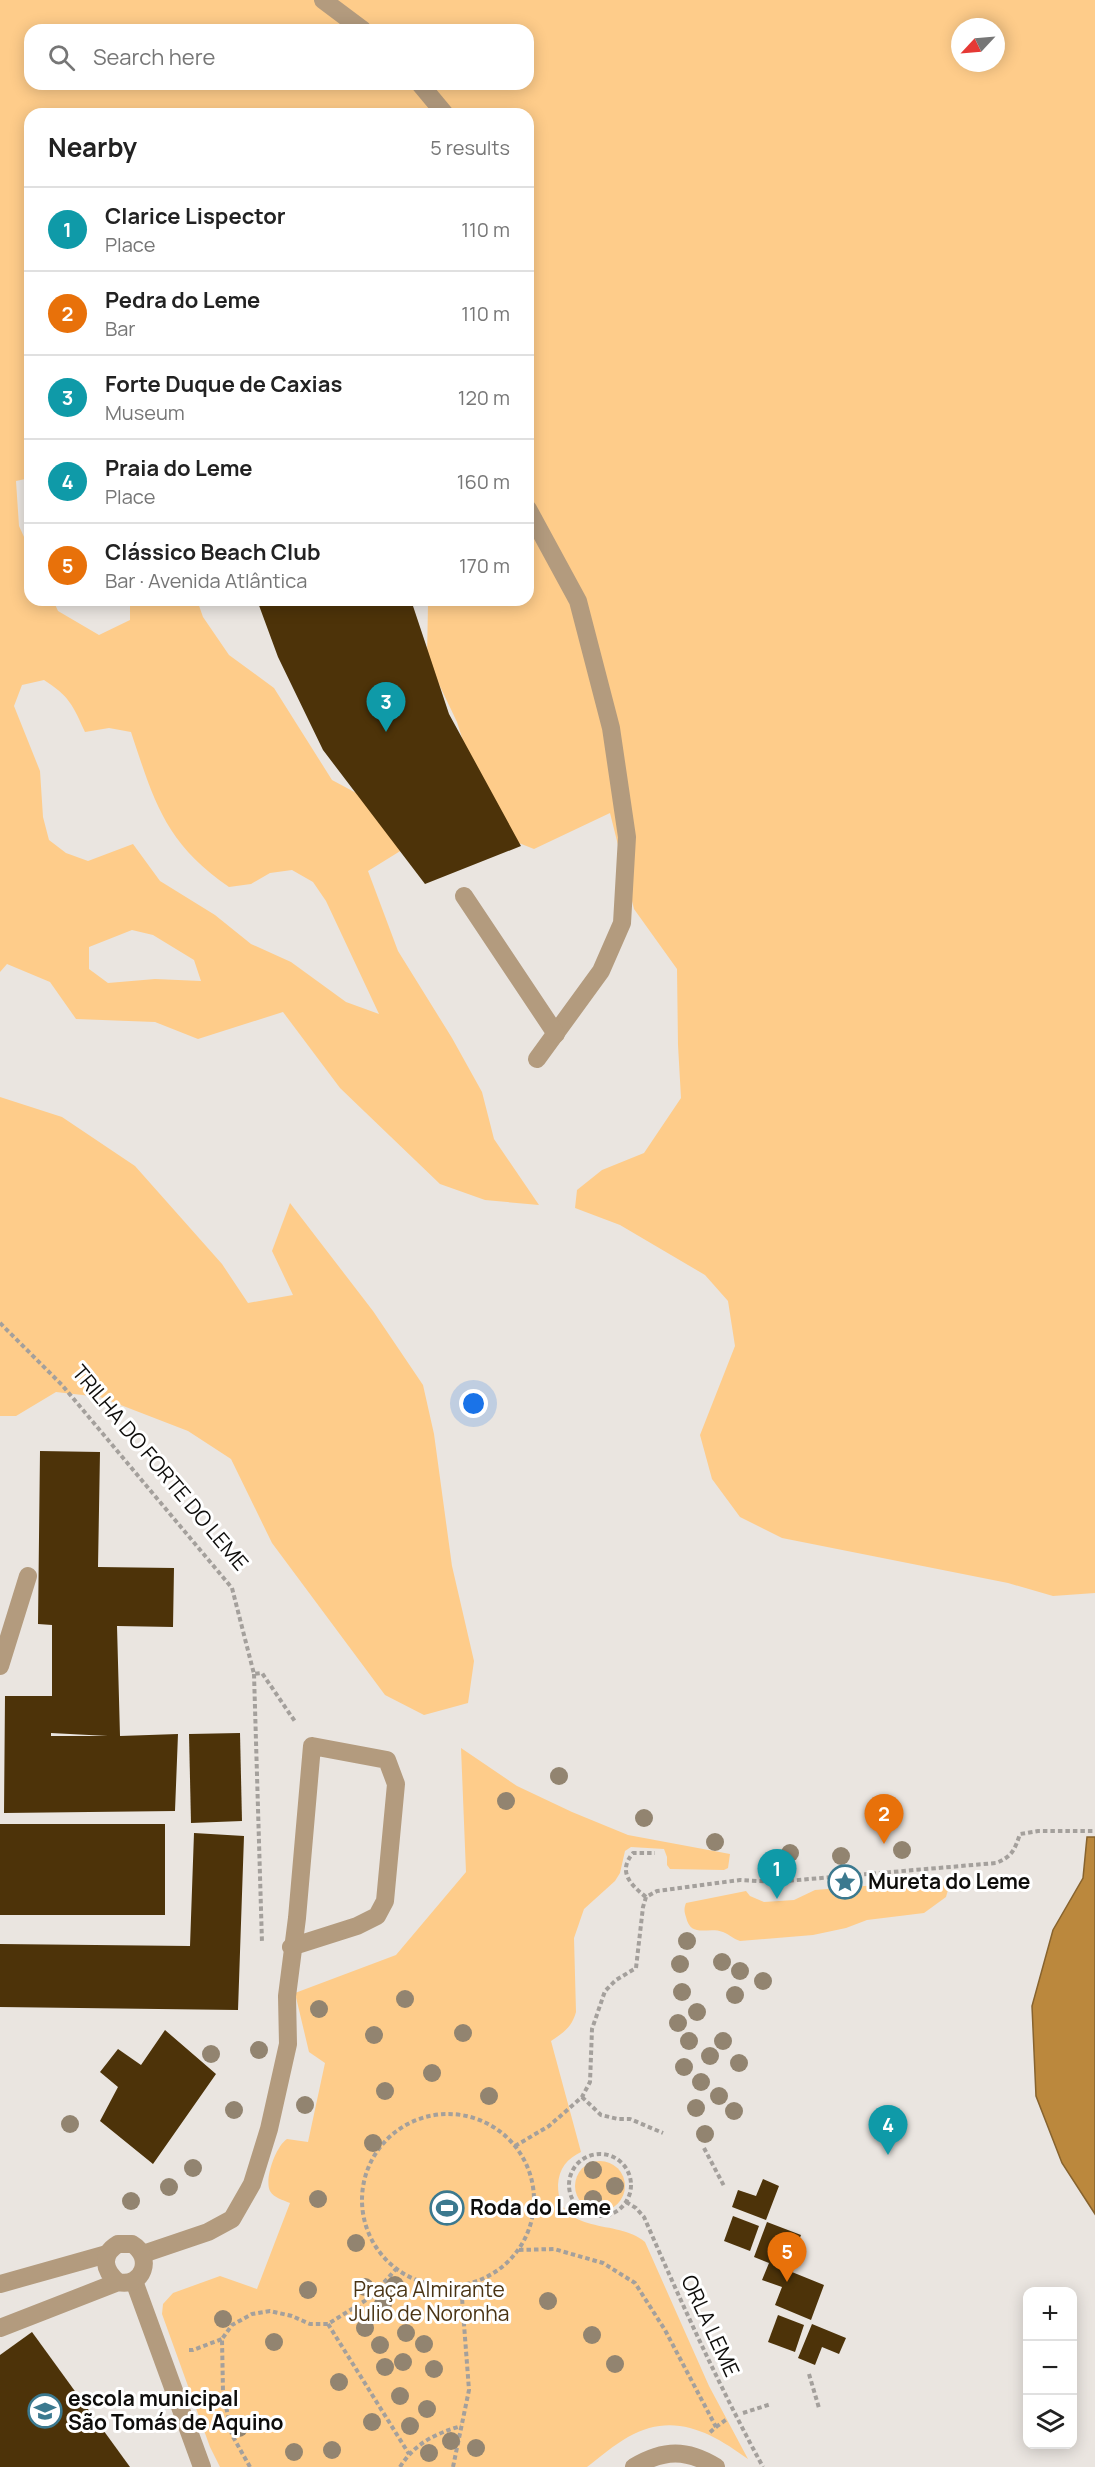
<!DOCTYPE html>
<html lang="en">
<head>
<meta charset="utf-8">
<style>
  :root { --surface:#fff; --page:#f2f2f2; --text:#222; --muted:#767676; --line:#e0e0e0; --accent:#0f766e }
  body { margin:0; font-family:Manrope,sans-serif; background:var(--page); color:var(--text) }
  .controls { position:absolute; right:18px; bottom:18px; display:grid; overflow:hidden; border-radius:12px; box-shadow:0 3px 15px #0003 }
  .controls button { width:54px; height:54px; display:grid; place-items:center; padding:0; border:0; border-bottom:2px solid var(--line); background:var(--surface); color:var(--text); font:30px sans-serif }
  .compass { position:absolute; left:951px; top:18px; width:54px; height:54px; border-radius:50%; background:var(--surface); box-shadow:0 3px 15px #0003; rotate:244deg }
  .you { position:absolute; left:474px; top:1404px; width:21px; height:21px; margin:-15px; border:4px solid #fff; border-radius:50%; background:#1a73e8; box-shadow:0 0 0 9px #1a73e833 }
  .badge { display:grid; place-items:center; width:39px; height:39px; border-radius:50%; background:var(--accent); color:#fff; font-size:20px; font-weight:700 }
  .pin { position:absolute; translate:-50% -50px; filter:drop-shadow(0 2px 3px #0008) }
  .pin::after { content:''; position:absolute; top:32px; width:21px; height:18px; background:inherit; clip-path:polygon(0 0,100% 0,50% 100%) }
  .list { margin:0; padding:0; list-style:none }
  h2 { display:flex; justify-content:space-between; align-items:center; height:78px; margin:0; padding:0 24px; font-size:26px }
  h2 small { font-size:20px; font-weight:400; color:var(--muted) }
  .list li { display:grid; grid-template-columns:39px 1fr auto; gap:18px; align-items:center; box-sizing:border-box; height:84px; padding:0 24px; border-top:2px solid var(--line) }
  .list b { display:block; font-size:22px; white-space:nowrap }
  .list p { margin:0; font-size:20px; white-space:nowrap; color:var(--muted) }
  .list em { font-size:20px; font-style:normal; color:var(--muted) }
  .icon { flex:none; width:33px; height:33px; fill:none; stroke:currentColor; stroke-width:2; stroke-linecap:round; stroke-linejoin:round }
  .map { position:relative; flex:none; width:1095px; height:2467px; overflow:hidden }
  .search { position:absolute; background:var(--surface); box-shadow:0 3px 15px #0003; left:24px; top:24px; width:510px; height:66px; display:flex; align-items:center; gap:15px; box-sizing:border-box; padding:0 21px; border-radius:18px; color:var(--muted); font-size:22px }
  .panel { position:absolute; background:var(--surface); box-shadow:0 3px 15px #0003; left:24px; top:108px; width:510px; height:498px; border-radius:18px }
  .map>svg:first-child { display:block }
  .green { fill:#fecc8a; fill-rule:evenodd }
  .water { fill:#bb883d; stroke:#87632e; stroke-width:1.5 }
  .building { fill:#4d3309; fill-rule:evenodd }
  .lines { fill:none; stroke-linecap:round; stroke-linejoin:round }
  .path { stroke:#a4a09c; stroke-width:4; stroke-dasharray:4.5 3; stroke-linecap:butt }
  .minor { stroke:#b39b7e; stroke-width:18 }
  .tree { fill:#928470 }
  .labels { text-anchor:middle; stroke-width:6; stroke-linejoin:round; paint-order:stroke }
  .street-label { font-size:21px; fill:#0e0d0b; stroke:#fff }
  .poi-label { font-size:21px; font-weight:bold; fill:#0e0d0b; stroke:#fff; text-anchor:start }
  .park-label { font-size:21px; fill:#4a3414; stroke:#fff }
</style>
</head>
<body>
<div class="map">
<svg width="1095" height="2467" viewBox="0 0 1095 2467">
  <rect width="100%" height="100%" fill="#eae5e0"/>
  <g class="green">
    <path d="M0 0H1095V1593L1053 1596 1008 1583 782 1538 740 1517 712 1479 700 1435 735 1346 728 1301 705 1275 620 1225 575 1208 577 1190 602 1170 644 1153 681 1098 678 1045 677 969 634 909 610 813 534 849 506 838 484 806 457 722 427 659 428 604 419 600H528V114H30V478L16 481 19 526 30 550V600H53L58 611 99 635 130 620V600H197L203 617 229 655 274 688 332 780 373 802 410 845 368 871 398 951 452 1038 482 1092 494 1139 539 1205 485 1200 440 1184 340 1088 283 1012 198 1039 155 1022 76 1019 50 982 7 964 0 972ZM960 27H996V63H960ZM30 30H528V84H30ZM44 680C69 696 73 705 85 732L109 728 131 732C154 801 165 843 229 887L251 884 270 873 292 870 313 882 326 901 379 1014 346 1002 291 962 251 944 215 915 160 881 133 844 88 861 66 853 49 840 43 817 40 771 14 706 22 685ZM132 930 153 935 194 960 201 981 155 979 108 983 89 969V947Z"/>
    <path d="M0 1097 62 1117 135 1166 222 1264 248 1303 293 1295 272 1251 290 1203 373 1311 423 1385 434 1434 452 1566 474 1661 468 1703 424 1715 385 1695 272 1543 231 1459 188 1431 100 1397 56 1392 16 1416H0Z"/>
    <path d="M461 1748 517 1786 572 1812 628 1835 730 1854 728 1868 724 1870 670 1869 667 1865V1857L664 1849 631 1847 625 1851 620 1873 615 1881 584 1909 574 1938 576 2012C572 2027 563 2033 551 2041L581 2152C567 2159 559 2168 558 2185 558 2237 618 2218 645 2242L709 2386 748 2459C711 2432 673 2411 628 2437 614 2445 600 2457 587 2467H220L210 2447 162 2314 163 2304 173 2293 220 2276 257 2289 290 2203C283 2200 274 2198 270 2191 264 2179 276 2146 287 2139L308 2142 325 2063 309 2052 295 1993 396 1955 466 1872Z"/>
    <path d="M951 1879 946 1897 924 1913 867 1920 846 1928 813 1935 740 1941C733 1939 729 1934 723 1932 708 1926 691 1939 686 1917 684 1911 684 1908 686 1903L746 1891 750 1896 764 1902 794 1900 815 1890Z"/>
    <circle cx="600" cy="2186" r="25"/>
  </g>
  <path class="water" d="M1087 1837H1095V2214L1062 2163 1036 2096 1032 2006 1053 1930 1083 1878Z"/>
  <g class="building">
    <path d="M257 600H411L449 714 521 846 425 884 323 750 278 657Z"/>
    <path d="M40 1451 100 1452 98 1567 174 1568 173 1627 117 1626 120 1736 178 1734 175 1811 4 1813 5 1696H52V1625L38 1624ZM51 1733 108 1736H51Z"/>
    <path d="M240 1733 242 1821 191 1823 189 1734Z"/>
    <rect x="0" y="1824" width="165" height="91"/>
    <path d="M194 1833 244 1836 238 2010 0 2007V1944L190 1946Z"/>
    <path d="M165 2030 216 2074 153 2164 100 2121 118 2087 100 2072 118 2049 141 2065Z"/>
    <path d="M763 2179 779 2186 766 2220 732 2207 738 2190 756 2196Z"/>
    <path d="M733 2216 759 2226 750 2251 724 2241Z"/>
    <path d="M767 2222 801 2235 787 2270 824 2285 811 2320 775 2305 782 2287 762 2280 769 2263 754 2257Z"/>
    <path d="M778 2315 804 2325 795 2352 768 2342Z"/>
    <path d="M812 2324 846 2338 839 2354 822 2347 815 2365 798 2358Z"/>
    <path d="M32 2332 130 2467H0V2355Z"/>
  </g>
  <g class="lines">
    <g class="path">
      <path d="M0 1323 62 1385 232 1588 254 1674 262 1673 296 1723"/>
      <path d="M254 1674 262 1943"/>
      <path d="M646 1897C631 1885 617 1872 633 1853H655"/>
      <path d="M582 2097 601 2115 618 2119H630L663 2133"/>
      <circle cx="448" cy="2200" r="86"/>
      <path d="M515 2146 549 2126 582 2097 590 2082 592 2029 605 1991 616 1980 636 1968 643 1907 646 1897 657 1891 740 1880 775 1882 996 1863C1012 1857 1015 1849 1020 1834L1038 1831H1095"/>
      <path d="M704 2148 724 2186"/>
      <circle cx="600" cy="2185" r="31"/>
      <path d="M626 2202 636 2208 644 2217C681 2302 719 2386 763 2467"/>
      <path d="M519 2250 554 2249 603 2263 635 2283 665 2330 716 2427 708 2434"/>
      <path d="M328 2324 409 2454"/>
      <path d="M189 2350H193L222 2339"/>
      <path d="M809 2374 819 2408"/>
      <path d="M743 2413 771 2404"/>
      <path d="M716 2427 727 2419"/>
      <path d="M250 2467 232 2435 223 2392 222 2339 232 2325 252 2314 270 2311 292 2316 310 2324H328L371 2297 396 2269"/>
      <path d="M400 2467C415 2443 435 2434 461 2426"/>
      <path d="M453 2467 469 2390 461 2285"/>
    </g>
    <g class="minor">
      <path d="M323 0 363 30"/>
      <path d="M420 84 445 114"/>
      <path d="M528 509 578 601 611 728 627 837 622 923 601 971 537 1059"/>
      <path d="M464 896 556 1034"/>
      <path d="M0 1666 28 1576"/>
      <path d="M143 2254 208 2232 232 2219 252 2184 269 2129 288 2044 287 1996 297 1918 312 1746 387 1760 396 1784 385 1901 377 1916 357 1926 291 1947"/>
      <path d="M134 2281 202 2467"/>
      <path d="M0 2284 107 2254"/>
      <path d="M0 2328 118 2282C143 2288 154 2257 132 2244H118C100 2255 104 2271 118 2282"/>
      <path d="M634 2467C664 2449 687 2449 716 2467"/>
    </g>
  </g>
  <g class="tree">
    <circle cx="559" cy="1776" r="9"/>
    <circle cx="506" cy="1801" r="9"/>
    <circle cx="644" cy="1818" r="9"/>
    <circle cx="715" cy="1842" r="9"/>
    <circle cx="902" cy="1850" r="9"/>
    <circle cx="790" cy="1853" r="9"/>
    <circle cx="841" cy="1856" r="9"/>
    <circle cx="687" cy="1941" r="9"/>
    <circle cx="722" cy="1962" r="9"/>
    <circle cx="680" cy="1964" r="9"/>
    <circle cx="740" cy="1971" r="9"/>
    <circle cx="763" cy="1981" r="9"/>
    <circle cx="682" cy="1992" r="9"/>
    <circle cx="735" cy="1995" r="9"/>
    <circle cx="405" cy="1999" r="9"/>
    <circle cx="319" cy="2009" r="9"/>
    <circle cx="697" cy="2012" r="9"/>
    <circle cx="678" cy="2023" r="9"/>
    <circle cx="463" cy="2033" r="9"/>
    <circle cx="374" cy="2035" r="9"/>
    <circle cx="689" cy="2041" r="9"/>
    <circle cx="723" cy="2041" r="9"/>
    <circle cx="259" cy="2050" r="9"/>
    <circle cx="211" cy="2054" r="9"/>
    <circle cx="710" cy="2056" r="9"/>
    <circle cx="739" cy="2063" r="9"/>
    <circle cx="684" cy="2067" r="9"/>
    <circle cx="432" cy="2073" r="9"/>
    <circle cx="701" cy="2082" r="9"/>
    <circle cx="385" cy="2091" r="9"/>
    <circle cx="489" cy="2096" r="9"/>
    <circle cx="719" cy="2096" r="9"/>
    <circle cx="305" cy="2105" r="9"/>
    <circle cx="696" cy="2108" r="9"/>
    <circle cx="234" cy="2110" r="9"/>
    <circle cx="734" cy="2111" r="9"/>
    <circle cx="70" cy="2124" r="9"/>
    <circle cx="705" cy="2134" r="9"/>
    <circle cx="373" cy="2143" r="9"/>
    <circle cx="193" cy="2168" r="9"/>
    <circle cx="593" cy="2170" r="9"/>
    <circle cx="615" cy="2186" r="9"/>
    <circle cx="169" cy="2187" r="9"/>
    <circle cx="318" cy="2199" r="9"/>
    <circle cx="593" cy="2199" r="9"/>
    <circle cx="131" cy="2201" r="9"/>
    <circle cx="356" cy="2243" r="9"/>
    <circle cx="395" cy="2285" r="9"/>
    <circle cx="365" cy="2287" r="9"/>
    <circle cx="308" cy="2290" r="9"/>
    <circle cx="548" cy="2301" r="9"/>
    <circle cx="383" cy="2304" r="9"/>
    <circle cx="223" cy="2319" r="9"/>
    <circle cx="365" cy="2328" r="9"/>
    <circle cx="406" cy="2333" r="9"/>
    <circle cx="592" cy="2335" r="9"/>
    <circle cx="274" cy="2342" r="9"/>
    <circle cx="424" cy="2344" r="9"/>
    <circle cx="380" cy="2345" r="9"/>
    <circle cx="403" cy="2362" r="9"/>
    <circle cx="615" cy="2364" r="9"/>
    <circle cx="385" cy="2367" r="9"/>
    <circle cx="434" cy="2369" r="9"/>
    <circle cx="339" cy="2382" r="9"/>
    <circle cx="400" cy="2396" r="9"/>
    <circle cx="427" cy="2409" r="9"/>
    <circle cx="372" cy="2422" r="9"/>
    <circle cx="410" cy="2426" r="9"/>
    <circle cx="239" cy="2428" r="9"/>
    <circle cx="451" cy="2441" r="9"/>
    <circle cx="476" cy="2448" r="9"/>
    <circle cx="332" cy="2450" r="9"/>
    <circle cx="294" cy="2452" r="9"/>
    <circle cx="429" cy="2453" r="9"/>
  </g>
  <defs>
    <g id="sight-ring" transform="scale(1.725)"><circle r="9.5" fill="#fff" stroke="#3b798f" stroke-width="1.5"/><path d="M0-6L1.8-2.2L6-1.7L2.9 1.2L3.7 5.4L0 3.3L-3.7 5.4L-2.9 1.2L-6-1.7L-1.8-2.2Z" fill="#3b798f"/></g>
    <g id="stadium-ring" transform="scale(1.725)"><circle r="9.5" fill="#fff" stroke="#3b798f" stroke-width="1.5"/><path d="M0-5a6.5 5 0 1 0 0 10a6.5 5 0 1 0 0-10ZM-3.5-1.8h7v3.6h-7Z" fill="#3b798f"/></g>
    <g id="school-ring" transform="scale(1.725)"><circle r="9.5" fill="#fff" stroke="#3b798f" stroke-width="1.5"/><path d="M0-5L7-2L0 1L-7-2ZM-4 1L0 2.5L4 1V4Q0 6-4 4Z" fill="#3b798f"/></g>
  </defs>
  <g fill-rule="evenodd">
    <use href="#sight-ring" x="845" y="1882"/>
    <use href="#stadium-ring" x="447" y="2208"/>
    <use href="#school-ring" x="45" y="2411"/>
  </g>
  <g class="labels">
    <g class="street-label">
      <text transform="translate(160 1468) rotate(50)" y="7">TRILHA DO FORTE DO LEME</text>
      <text transform="translate(710 2326) rotate(65)" y="7">ORLA LEME</text>
    </g>
    <g class="poi-label">
      <text x="868" y="1889">Mureta do Leme</text>
      <text x="470" y="2215">Roda do Leme</text>
      <text x="68" y="2406">escola municipal<tspan x="68" dy="24">São Tomás de Aquino</tspan></text>
    </g>
    <g class="park-label">
      <text x="429" y="2297">Praça Almirante<tspan x="429" dy="24">Julio de Noronha</tspan></text>
    </g>
  </g>
</svg>
<div class="controls">
<button>+</button>
<button>−</button>
<button><svg class="icon" aria-label="layers" viewBox="0 0 24 24"><path d="M12 4l9 5-9 5-9-5zM3 14l9 5 9-5"/></svg></button>
</div>
<svg class="compass" viewBox="-18 -18 36 36"><path d="M0-13l5 13h-10z" fill="#e53935"/><path d="M0 13l5-13h-10z" fill="#767676"/></svg>
<div class="you"></div>
<div class="pin badge" style="left:777px;top:1899px;background:#0f9aa8">1</div>
<div class="pin badge" style="left:884px;top:1844px;background:#e8710a">2</div>
<div class="pin badge" style="left:386px;top:732px;background:#0f9aa8">3</div>
<div class="pin badge" style="left:888px;top:2155px;background:#0f9aa8">4</div>
<div class="pin badge" style="left:787px;top:2282px;background:#e8710a">5</div>
<div class="search"><svg class="icon" aria-label="search" viewBox="0 0 24 24"><circle cx="10" cy="10" r="6"/><path d="M15 15l6 6"/></svg>Search here</div>
<section class="panel">
<h2>Nearby<small>5 results</small></h2>
<ul class="list">
<li><span class="badge" style="background:#0f9aa8">1</span><div><b>Clarice Lispector</b><p>Place</p></div><em>110 m</em></li>
<li><span class="badge" style="background:#e8710a">2</span><div><b>Pedra do Leme</b><p>Bar</p></div><em>110 m</em></li>
<li><span class="badge" style="background:#0f9aa8">3</span><div><b>Forte Duque de Caxias</b><p>Museum</p></div><em>120 m</em></li>
<li><span class="badge" style="background:#0f9aa8">4</span><div><b>Praia do Leme</b><p>Place</p></div><em>160 m</em></li>
<li><span class="badge" style="background:#e8710a">5</span><div><b>Clássico Beach Club</b><p>Bar · Avenida Atlântica</p></div><em>170 m</em></li>
</ul>
</section>
</div>
</body>
</html>
